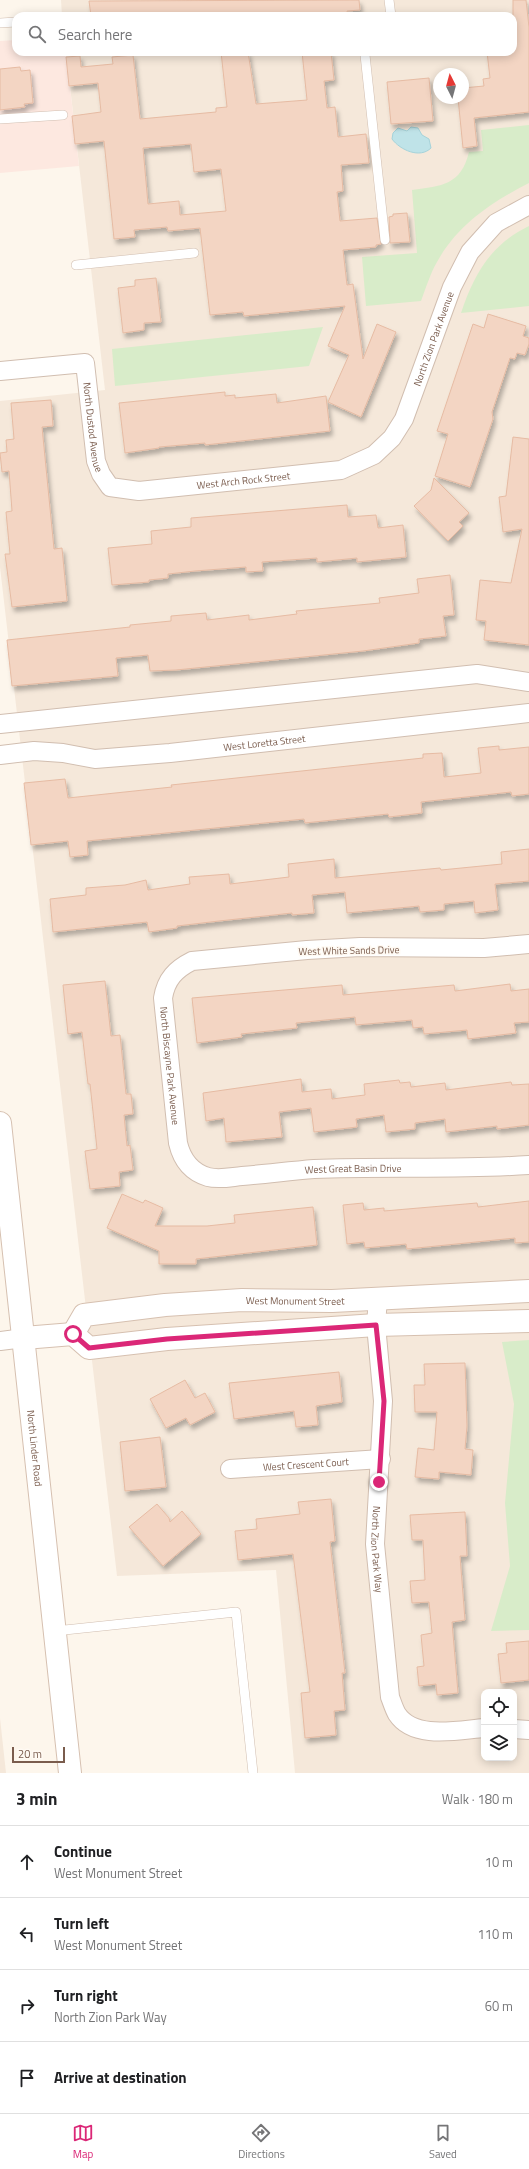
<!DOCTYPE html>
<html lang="en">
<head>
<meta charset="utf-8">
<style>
  :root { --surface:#fff; --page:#f2f2f2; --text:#202124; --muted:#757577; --line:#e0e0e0; --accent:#db2777 }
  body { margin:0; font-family:"Titillium Web",sans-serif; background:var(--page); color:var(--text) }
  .controls { position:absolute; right:12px; bottom:12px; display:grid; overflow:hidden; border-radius:8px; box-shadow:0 2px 10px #0003 }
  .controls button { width:36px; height:36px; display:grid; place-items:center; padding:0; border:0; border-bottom:1px solid var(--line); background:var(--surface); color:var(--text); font:20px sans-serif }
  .compass { position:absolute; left:433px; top:68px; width:36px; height:36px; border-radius:50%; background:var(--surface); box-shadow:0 2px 10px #0003; rotate:354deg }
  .scale { position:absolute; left:12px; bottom:10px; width:53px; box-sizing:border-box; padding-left:4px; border:2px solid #7a5c4d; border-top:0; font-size:11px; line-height:14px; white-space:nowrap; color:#7a5c4d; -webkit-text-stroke:3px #fffaf3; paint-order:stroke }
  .stop { position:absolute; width:12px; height:12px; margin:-9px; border:3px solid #db2777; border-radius:50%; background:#fff }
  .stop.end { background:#db2777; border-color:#fff; box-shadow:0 1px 4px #0008 }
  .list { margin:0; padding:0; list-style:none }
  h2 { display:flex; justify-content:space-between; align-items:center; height:52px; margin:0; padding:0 16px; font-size:17px }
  h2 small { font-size:13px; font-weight:400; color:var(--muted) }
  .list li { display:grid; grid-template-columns:26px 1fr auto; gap:12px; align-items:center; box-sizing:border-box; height:72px; padding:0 16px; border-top:1px solid var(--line) }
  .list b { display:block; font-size:15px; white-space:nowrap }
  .list p { margin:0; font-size:13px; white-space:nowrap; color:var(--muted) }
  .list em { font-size:13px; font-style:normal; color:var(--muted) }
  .icon { flex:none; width:22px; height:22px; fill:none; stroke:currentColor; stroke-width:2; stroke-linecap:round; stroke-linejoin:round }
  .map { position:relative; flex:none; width:529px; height:1773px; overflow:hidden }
  .search { position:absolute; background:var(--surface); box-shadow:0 2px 10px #0003; left:12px; right:12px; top:12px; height:44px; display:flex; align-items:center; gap:10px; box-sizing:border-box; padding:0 14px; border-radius:12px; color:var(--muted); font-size:15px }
  .sheet { height:340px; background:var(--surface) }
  nav { display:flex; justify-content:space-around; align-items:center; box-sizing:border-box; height:56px; border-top:1px solid var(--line); background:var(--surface); font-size:11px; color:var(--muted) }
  nav a { display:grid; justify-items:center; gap:2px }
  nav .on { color:var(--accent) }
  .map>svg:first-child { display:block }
  .residential { fill:#f5e8da; fill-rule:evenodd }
  .commercial { fill:#fde8e0 }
  .green { fill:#d8ecc9 }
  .water { fill:#bfe3e8; stroke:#a5d3da }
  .building { fill:#f3d5c3; stroke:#e6bba3; fill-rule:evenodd; filter:url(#shadow) }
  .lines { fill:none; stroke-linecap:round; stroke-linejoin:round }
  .lane-casing { stroke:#d1beb0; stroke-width:10 }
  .street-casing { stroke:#d1beb0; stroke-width:20 }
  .secondary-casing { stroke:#d6c0b0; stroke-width:24 }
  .lane { stroke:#fff; stroke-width:9 }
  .street { stroke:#fff; stroke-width:18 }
  .secondary { stroke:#fff; stroke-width:22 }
  .route { stroke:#db2777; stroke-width:5 }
  .labels { text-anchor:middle; stroke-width:3; stroke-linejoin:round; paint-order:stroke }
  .street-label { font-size:10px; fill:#7a5c4d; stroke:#fffaf3 }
</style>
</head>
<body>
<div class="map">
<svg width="529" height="1773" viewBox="0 0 529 1773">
  <defs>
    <filter id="shadow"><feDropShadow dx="2.5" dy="4.5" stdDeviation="2" flood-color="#0004"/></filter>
  </defs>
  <rect width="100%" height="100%" fill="#fdf6ec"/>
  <g class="residential">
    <path d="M61 0H529V1773H295L276 1570 117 1576 0 567V401L105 390 66 52H513V16H62ZM439 74H463V98H439ZM484 1692H514V1758H484Z"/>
    <path d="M0 1718 6 1773H0Z"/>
  </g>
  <path class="commercial" d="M16 40V52H66L79 166 0 173V41Z"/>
  <g class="green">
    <path d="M529 125V183C492 202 458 224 437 262 430 274 426 288 421 301L366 306 362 257 417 253 412 190C442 186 461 185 469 152L483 151 481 130Z"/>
    <path d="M529 226V306L461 313C474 274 491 244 529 226Z"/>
    <path d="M323 327 309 366 115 386 112 349Z"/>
    <path d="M529 1340V1630L491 1631 510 1566 505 1503 514 1404 502 1342Z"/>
  </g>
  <path class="water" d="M411 127 418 128 422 135 429 139 431 148C420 159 400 150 392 139L393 133 398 128 407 131Z"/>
  <g class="building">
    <path d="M359 0 360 10 347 11 348 16H326V13L301 16H91L89 1Z"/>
    <path d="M513 0H526L529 27V112L474 118 477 146 463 148 458 98H463V88L484 86 483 79 490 78 487 52H513Z"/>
    <path d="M221 52H248L256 104 307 100 302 52H331L334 80 324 81 327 108 335 107 338 137 366 134 369 163 341 165 343 191 337 192 340 221 377 218 381 244 376 245V247L343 250 347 285 353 284 363 359 377 324 396 332 361 417 328 402 349 355 328 346 345 306 244 316 243 312 210 315 200 228 168 231 167 227 134 230 135 237 114 239 104 141 75 144 72 116 101 112 98 83 69 86 66 57 80 56 81 67 113 64 112 57 133 55 140 119 216 112V108L227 107ZM191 144 194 172 221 169 226 211 180 215 179 201 148 204 143 148Z"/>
    <path d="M20 67 21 71 30 70 33 103 24 104 25 107 0 110V69Z"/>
    <path d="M429 78 433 121 391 124 387 82Z"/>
    <path d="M407 213 410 242 390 243 389 217 393 216V214Z"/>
    <path d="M156 278 161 322 144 323V330L123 333 118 288 135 286V280Z"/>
    <path d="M488 314 526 326 523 336 529 338V344L525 355 517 353 515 359 510 358 492 412 493 419 470 487 435 476 448 434 437 431 473 324 484 328Z"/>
    <path d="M225 392V396L235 395V398L276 394 277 403 326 396 330 431 205 445V443L159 447V448L125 453 119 403Z"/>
    <path d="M51 400 53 426 42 427 54 549 62 548 67 601 12 607 5 554H10L6 512 12 511 9 471 2 472 0 453 7 452 6 440 14 439 11 403Z"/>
    <path d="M513 437 529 439V645L484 640 486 621 476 620 480 580 511 583 522 529 503 532 499 497 506 496Z"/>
    <path d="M434 478 469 513 459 522 463 526 448 541 414 506 431 490Z"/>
    <path d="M347 505 348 517 376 515 378 528 403 525 406 557 357 562V558L317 562V558L262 562 263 571 246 572V567L195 571 168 574V578L149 580V582L112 585 108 548 152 544 151 531 191 527V518Z"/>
    <path d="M450 575 454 615 443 616 446 636 419 639V643L363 651 176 670 150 671 148 655 116 658 118 676 12 686 7 640 130 627V625L171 621V616L206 613 207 620 249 615V620L297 614 296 611 380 603 379 598 419 593 417 579Z"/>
    <path d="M499 746V750L529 747V794L512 796 511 792 421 802 422 813 389 817 388 814 305 823 304 819 87 841 88 855 70 857 68 841 31 845 24 783 65 779 68 798 172 787 171 785 423 758V754L442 753 444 777 481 773 478 748Z"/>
    <path d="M529 849V881L495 884 498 910 475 913 474 901 444 904V910L420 912 419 906 347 913 345 892 312 895 314 913 292 915V913L219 921 177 926V928L149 932 147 922 53 932 50 899 86 895V888L125 885 146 880 148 890 190 884 189 877 229 874 230 884 289 877 288 864 334 859 335 878 440 868 441 870 502 864 501 852Z"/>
    <path d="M105 981 111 1036 120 1035 126 1094H131L133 1114 124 1115 127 1146 130 1145 133 1170 119 1172 120 1186 90 1189 85 1151 97 1149 90 1084H88L82 1032 68 1034 63 985Z"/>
    <path d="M510 984 511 991 529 989V1022L514 1023 516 1033 468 1039 467 1030 424 1034 423 1027 413 1028 412 1020 356 1025 355 1017 296 1023 297 1028 241 1034 242 1037 197 1043 192 998 342 985 343 995 454 985 455 991Z"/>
    <path d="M301 1079 302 1092 331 1089 332 1099 365 1095 364 1084 399 1080 400 1083 410 1082 411 1087 445 1083 446 1090 511 1082 512 1085 529 1084V1125L497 1129V1126L446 1132 445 1119 415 1123V1129L386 1132 384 1115 356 1119 357 1127 314 1132 311 1108 279 1112 282 1137 226 1142 224 1118 206 1121 203 1093Z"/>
    <path d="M122 1194 143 1203 145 1200 163 1208 155 1226H207L235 1223 234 1215 313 1207 317 1245 196 1259V1264H159V1251L107 1228Z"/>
    <path d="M529 1201V1242L515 1243V1238L407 1249 406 1244 365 1248 364 1242 347 1244 343 1205 363 1203 364 1210 384 1208V1211L477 1203 478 1207Z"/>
    <path d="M465 1363 467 1426 465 1449 473 1450 471 1475 439 1472V1479L415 1477 418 1448 434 1450 437 1412H415L414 1385H425L424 1364Z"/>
    <path d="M339 1372 342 1402 316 1406 318 1425 296 1427 294 1411 234 1419 229 1383Z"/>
    <path d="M185 1380 195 1398 205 1393 215 1412 190 1425 186 1418 166 1428 150 1399Z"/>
    <path d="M160 1437 166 1487 125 1491 120 1442Z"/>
    <path d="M331 1499 335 1541 330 1542 345 1673H342L345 1710 334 1711 336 1735 305 1738 301 1693 310 1692 293 1554 238 1560 235 1531 257 1529 256 1519 300 1514 298 1502Z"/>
    <path d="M157 1504 169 1518 170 1522 182 1511 201 1534 163 1566 129 1527Z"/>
    <path d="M465 1512 467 1556H460L465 1620 452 1622 458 1693 437 1695 436 1684 419 1686 417 1667 424 1666 421 1635 432 1633 429 1602 412 1603 410 1581 425 1580 423 1540H412L410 1515Z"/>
    <path d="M529 1641V1680L501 1683 498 1654 507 1653 506 1643Z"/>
  </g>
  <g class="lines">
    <g class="lane-casing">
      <g id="lane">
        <path d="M389 0 391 16"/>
        <path d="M0 23 16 22"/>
        <path d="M365 55 385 240"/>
        <path d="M0 119 63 115"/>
        <path d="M76 265 194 253"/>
        <path d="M55 1631 236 1612 253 1773"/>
      </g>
    </g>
    <g class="street-casing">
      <g id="street">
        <path id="s1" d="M0 371 85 363 96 461 101 474 110 487 139 491 341 470 374 455 392 438 404 419 452 287 470 252 496 223 529 205"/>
        <path d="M0 724 477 674 529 682"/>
        <path id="s2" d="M0 755 34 751 63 753 95 759 170 753 529 713"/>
        <path id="s3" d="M529 944 484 948 360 947 307 950 192 961C176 969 166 979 163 998L178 1143C182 1160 191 1172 208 1177 219 1180 231 1177 242 1176 266 1174 290 1171 314 1169 386 1166 457 1170 529 1165"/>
        <path id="s4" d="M378 1298 376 1325 383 1401 375 1544 390 1697C392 1702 394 1709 397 1714 414 1740 458 1730 484 1728"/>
        <path d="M0 1341 24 1338"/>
        <path id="s5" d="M230 1469 381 1459"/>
        <path d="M514 1729 529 1730"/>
      </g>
    </g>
    <g class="secondary-casing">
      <g id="secondary">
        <path id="s6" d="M0 1123 70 1773"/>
        <path id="s7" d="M73 1334 84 1315 165 1305 242 1300 332 1301 529 1291"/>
        <path d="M24 1338 73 1334 89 1348 167 1339 376 1325 529 1321"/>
      </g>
    </g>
    <use href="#lane" class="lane"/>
    <use href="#street" class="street"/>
    <use href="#secondary" class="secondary"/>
  </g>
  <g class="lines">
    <path class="route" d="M73 1334 89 1348 167 1339 376 1325 384 1401 379 1482"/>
  </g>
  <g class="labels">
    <g class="street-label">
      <text dy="4" stroke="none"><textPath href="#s1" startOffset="615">North Zion Park Avenue</textPath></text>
      <text dy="4" stroke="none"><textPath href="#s1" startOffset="150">North Dustod Avenue</textPath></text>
      <text dy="4" stroke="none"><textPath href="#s1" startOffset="348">West Arch Rock Street</textPath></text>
      <text dy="4" stroke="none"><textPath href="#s2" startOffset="266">West Loretta Street</textPath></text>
      <text transform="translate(349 950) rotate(-1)" y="4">West White Sands Drive</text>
      <text dy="4" stroke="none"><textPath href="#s3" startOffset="455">North Biscayne Park Avenue</textPath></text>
      <text dy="4" stroke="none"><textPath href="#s3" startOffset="726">West Great Basin Drive</textPath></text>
      <text dy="4" stroke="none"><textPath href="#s7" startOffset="234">West Monument Street</textPath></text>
      <text dy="4" stroke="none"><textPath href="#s6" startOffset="327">North Linder Road</textPath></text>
      <text dy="4" stroke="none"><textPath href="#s5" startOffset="76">West Crescent Court</textPath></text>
      <text dy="4" stroke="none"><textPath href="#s4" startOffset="252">North Zion Park Way</textPath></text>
    </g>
  </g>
</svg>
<div class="controls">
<button><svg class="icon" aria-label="locate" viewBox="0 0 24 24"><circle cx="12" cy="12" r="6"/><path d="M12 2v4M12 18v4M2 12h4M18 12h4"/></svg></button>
<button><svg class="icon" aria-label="layers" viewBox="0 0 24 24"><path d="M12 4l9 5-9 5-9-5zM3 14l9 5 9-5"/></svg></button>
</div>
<svg class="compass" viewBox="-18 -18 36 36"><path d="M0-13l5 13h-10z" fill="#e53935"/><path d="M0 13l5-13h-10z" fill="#757577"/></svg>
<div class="scale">20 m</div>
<div class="stop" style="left:73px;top:1334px"></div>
<div class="stop end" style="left:379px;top:1482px"></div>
<div class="search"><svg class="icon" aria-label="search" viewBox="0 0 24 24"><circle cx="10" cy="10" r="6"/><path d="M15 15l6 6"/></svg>Search here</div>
</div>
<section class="sheet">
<h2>3 min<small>Walk · 180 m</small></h2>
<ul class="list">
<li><svg class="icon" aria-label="ahead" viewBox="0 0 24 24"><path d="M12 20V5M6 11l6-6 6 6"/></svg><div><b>Continue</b><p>West Monument Street</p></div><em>10 m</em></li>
<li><svg class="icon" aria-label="left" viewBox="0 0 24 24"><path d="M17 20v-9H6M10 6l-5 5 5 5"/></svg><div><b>Turn left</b><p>West Monument Street</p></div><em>110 m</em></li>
<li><svg class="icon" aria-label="right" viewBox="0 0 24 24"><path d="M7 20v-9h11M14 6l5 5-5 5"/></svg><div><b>Turn right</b><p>North Zion Park Way</p></div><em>60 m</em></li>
<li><svg class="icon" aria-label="arrive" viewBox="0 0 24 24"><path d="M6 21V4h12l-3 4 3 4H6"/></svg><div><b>Arrive at destination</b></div></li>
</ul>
</section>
<nav>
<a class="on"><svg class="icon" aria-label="map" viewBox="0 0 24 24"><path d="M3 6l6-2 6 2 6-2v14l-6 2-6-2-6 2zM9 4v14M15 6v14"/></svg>Map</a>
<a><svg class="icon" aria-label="directions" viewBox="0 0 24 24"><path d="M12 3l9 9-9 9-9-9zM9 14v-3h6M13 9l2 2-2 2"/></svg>Directions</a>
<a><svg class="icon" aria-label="saved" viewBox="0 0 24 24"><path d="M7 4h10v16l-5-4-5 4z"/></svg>Saved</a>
</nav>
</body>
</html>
